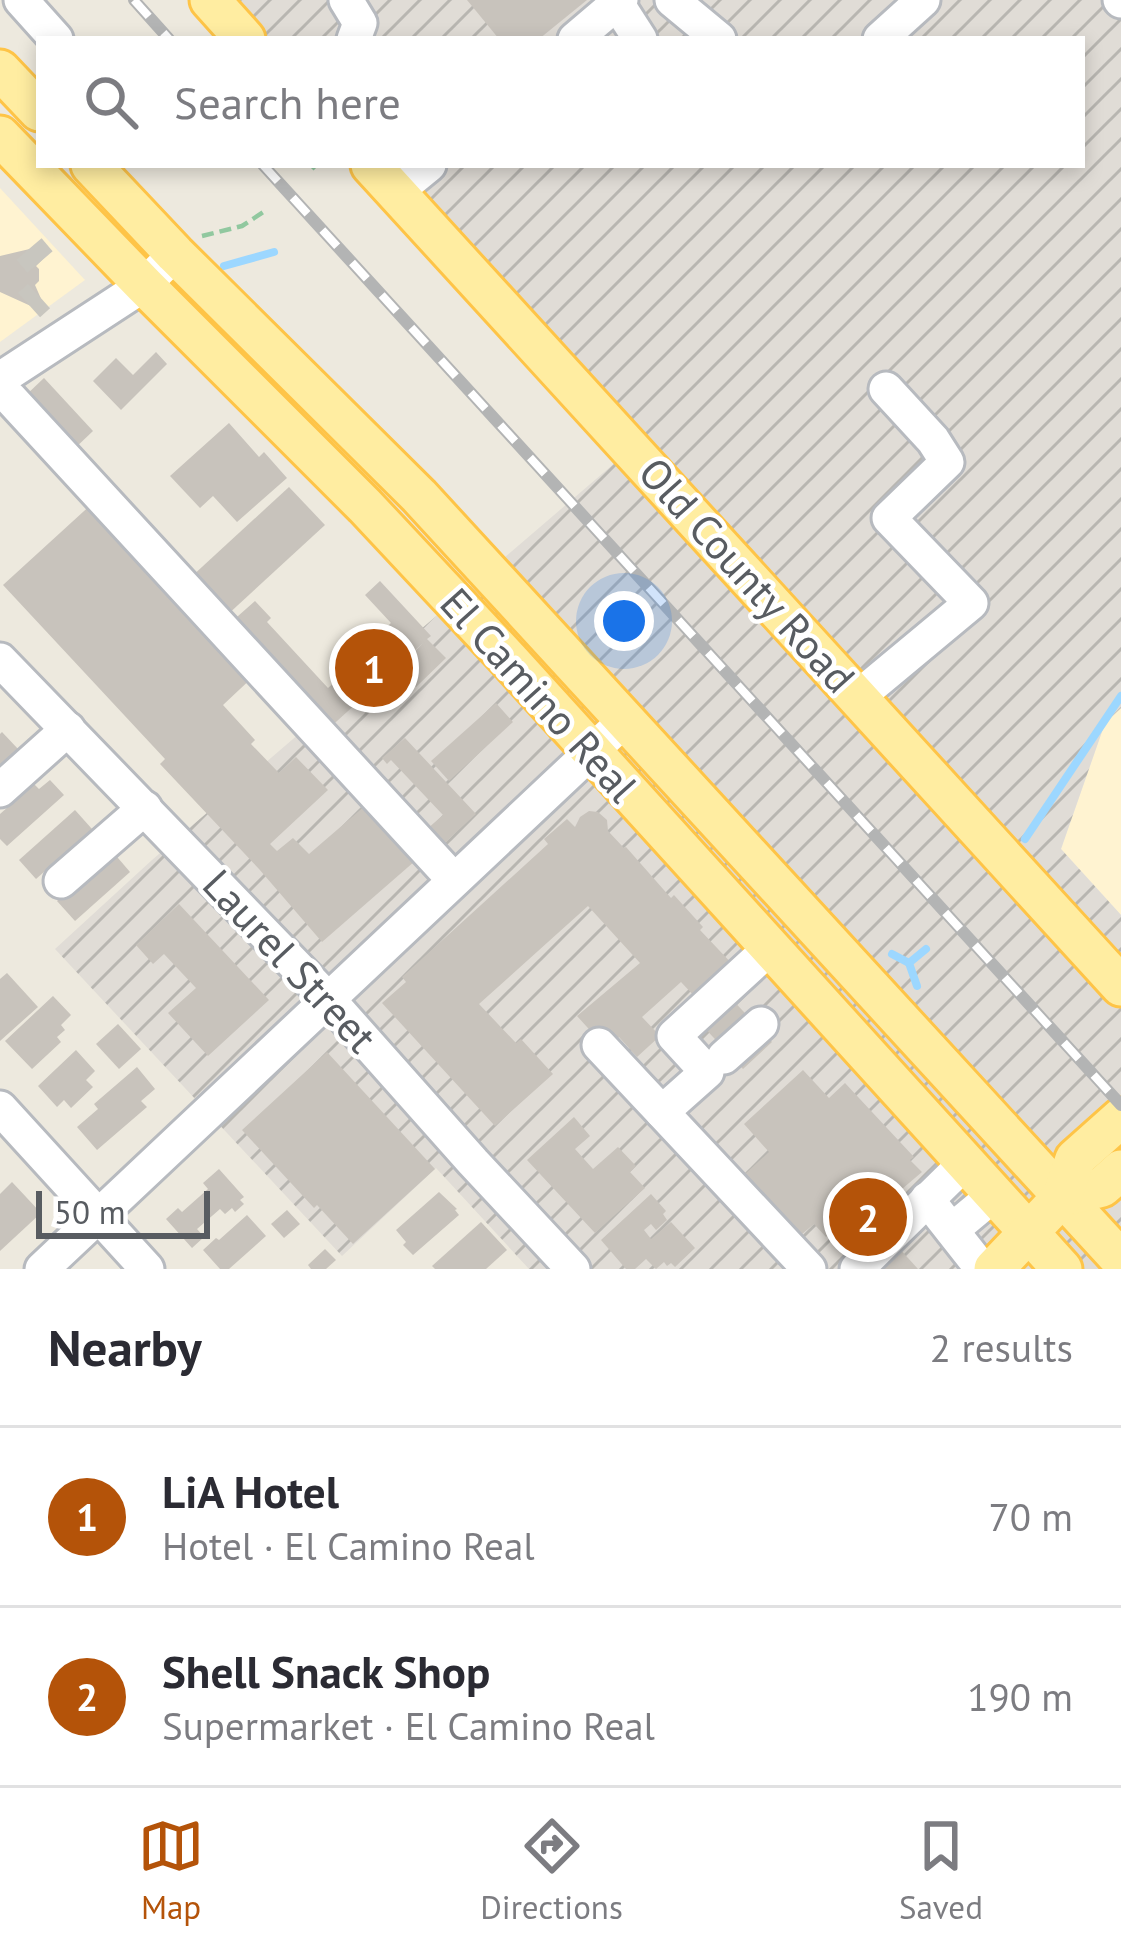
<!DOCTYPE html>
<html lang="en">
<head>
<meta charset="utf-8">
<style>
  :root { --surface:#fff; --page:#f2f2f3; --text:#2b2b33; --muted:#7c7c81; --line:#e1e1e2; --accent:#b45309 }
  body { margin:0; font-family:"PT Sans",sans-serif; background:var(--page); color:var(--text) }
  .scale { position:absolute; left:36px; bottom:30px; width:174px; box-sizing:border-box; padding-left:12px; border:6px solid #585c61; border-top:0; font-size:33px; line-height:42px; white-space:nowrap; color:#585c61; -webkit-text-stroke:9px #fff; paint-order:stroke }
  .you { position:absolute; left:624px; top:621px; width:42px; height:42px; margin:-30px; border:9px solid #fff; border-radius:50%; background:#1a73e8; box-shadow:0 0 0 18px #1a73e833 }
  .badge { display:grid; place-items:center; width:78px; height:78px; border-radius:50%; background:var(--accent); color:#fff; font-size:39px; font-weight:700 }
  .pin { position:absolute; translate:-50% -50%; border:6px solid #fff; box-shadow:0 3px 12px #0006 }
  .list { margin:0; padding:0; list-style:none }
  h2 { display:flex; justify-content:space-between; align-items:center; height:156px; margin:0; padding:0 48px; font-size:51px }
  h2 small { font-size:39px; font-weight:400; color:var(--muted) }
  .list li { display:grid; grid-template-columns:78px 1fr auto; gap:36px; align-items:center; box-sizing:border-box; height:180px; padding:0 48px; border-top:3px solid var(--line) }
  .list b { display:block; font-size:45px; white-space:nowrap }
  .list p { margin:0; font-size:39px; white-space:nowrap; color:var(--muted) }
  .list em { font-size:39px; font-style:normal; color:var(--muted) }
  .icon { flex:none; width:66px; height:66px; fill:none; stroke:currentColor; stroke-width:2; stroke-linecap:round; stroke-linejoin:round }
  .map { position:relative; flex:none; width:1121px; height:1269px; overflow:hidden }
  .search { position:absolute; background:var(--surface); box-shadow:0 6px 18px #0003; left:36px; right:36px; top:36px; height:132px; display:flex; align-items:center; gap:30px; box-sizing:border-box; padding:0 42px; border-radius:0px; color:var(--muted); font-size:45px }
  .sheet { height:516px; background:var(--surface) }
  nav { display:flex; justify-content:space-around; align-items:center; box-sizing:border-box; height:168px; border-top:3px solid var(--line); background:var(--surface); font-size:33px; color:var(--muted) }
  nav a { display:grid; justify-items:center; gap:6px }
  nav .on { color:var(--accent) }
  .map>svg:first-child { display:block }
  .commercial { fill:#fff3d1 }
  .industrial { fill:url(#industrial-furrows) }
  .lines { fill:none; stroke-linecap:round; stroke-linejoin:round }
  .stream { stroke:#9cd7ff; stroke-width:8 }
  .building { fill:#c8c3bc }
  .minor-tunnel { stroke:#c8c6bf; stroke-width:33; stroke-dasharray:33 16; stroke-linecap:butt }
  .minor-casing { stroke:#b7babf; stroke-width:39 }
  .major-casing { stroke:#fec447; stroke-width:45 }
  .path { stroke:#91c89f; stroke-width:4.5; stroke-dasharray:12 6; stroke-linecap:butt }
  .minor { stroke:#fff; stroke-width:33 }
  .major { stroke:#ffeda1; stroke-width:39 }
  .rail-casing { stroke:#b3b4b4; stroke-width:12 }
  .rail { stroke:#fff; stroke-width:8; stroke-dasharray:22; stroke-linecap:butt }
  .labels { text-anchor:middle; stroke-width:9; stroke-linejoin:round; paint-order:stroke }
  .street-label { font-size:42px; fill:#585c61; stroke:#fff }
</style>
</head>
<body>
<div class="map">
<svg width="1121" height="1269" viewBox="0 0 1121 1269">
  <defs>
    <pattern id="industrial-furrows" width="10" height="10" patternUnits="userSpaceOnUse" patternTransform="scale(3)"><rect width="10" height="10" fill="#e0dcd6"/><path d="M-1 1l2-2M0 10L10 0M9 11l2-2" fill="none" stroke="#b8b6b1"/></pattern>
  </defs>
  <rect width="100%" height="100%" fill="#ede9de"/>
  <g class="commercial">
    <path d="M0 188 85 280 0 342Z"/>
    <path d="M1121 708V915L1061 849 1105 723Z"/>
  </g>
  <path class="industrial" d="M210 0H1121V708L1105 723 1061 849 1121 915V1269H529L436 1168 342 1256 55 949 152 860 631 449 371 165H1082V39H245Z"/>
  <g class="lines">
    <g class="stream">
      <path d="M224 266 274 252"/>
      <path d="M1025 839 1121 696"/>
      <path d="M892 954 909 963"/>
      <path d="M909 963 917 986"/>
      <path d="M909 963 926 949"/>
    </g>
  </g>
  <g class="building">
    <path d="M467 0H587L539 39H499Z"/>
    <path d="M38 247 47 255 36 266 39 269V281L35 285 42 301 33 307 0 292V256Z"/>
    <path d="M156 352 167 364 121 410 93 381 116 358 133 375Z"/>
    <path d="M44 378 93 431 73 450 24 397Z"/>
    <path d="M229 423 259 457 264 452 287 478 237 522 213 496 200 508 170 476Z"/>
    <path d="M289 487 325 525 225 617 190 578Z"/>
    <path d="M95 501 256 674 223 705 255 740 251 744 279 773 296 757 328 790 270 844 277 851 293 838 309 854 366 805 415 861 322 942 259 869 160 764 165 759 3 585Z"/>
    <path d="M380 581 431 636 427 639 446 658 416 687 398 669 423 643 326 731 229 624 255 601 271 618 267 622 328 688 374 647 370 642 391 623 365 595Z"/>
    <path d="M496 703 513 722 449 781 431 761Z"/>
    <path d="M2 732 19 750 0 768V734Z"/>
    <path d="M405 738 476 814 438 849 426 830 443 815 391 760 387 764 382 758Z"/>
    <path d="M50 780 64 795 7 846 0 839V814L34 784 39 789Z"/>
    <path d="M75 810 92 829 36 879 19 860Z"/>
    <path d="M589 811 598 812 607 820 608 831 624 848 626 847 671 898 674 895 703 927 700 930 736 968 695 997 681 982 642 1017 660 1036 637 1057 619 1037 607 1049 577 1016 640 963 588 906 479 1004 516 1043 521 1039 553 1074 495 1126 382 1003 406 982 402 977 548 844 544 839 567 819 575 827 580 817Z"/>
    <path d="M112 851 130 872 75 921 57 901Z"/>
    <path d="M179 904 269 1000 208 1056 168 1013 196 988 164 954 153 964 136 945Z"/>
    <path d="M7 973 38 1007 0 1041V979Z"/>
    <path d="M728 995 772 1042 743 1069 698 1021Z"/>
    <path d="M53 996 71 1015 61 1025 65 1030 57 1037 61 1042 32 1069 5 1041Z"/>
    <path d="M118 1024 141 1049 119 1069 96 1044Z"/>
    <path d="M76 1050 95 1071 86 1080 93 1087 71 1108 64 1100 57 1107 38 1086Z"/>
    <path d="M327 1052 435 1169 353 1244 317 1205 314 1208 242 1130Z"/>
    <path d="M137 1067 155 1089 141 1101 147 1107 97 1150 77 1127 98 1109 94 1104Z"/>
    <path d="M803 1070 829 1098 845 1083 914 1157 910 1160 922 1172 902 1189 915 1202 868 1244 845 1220 826 1237 814 1224 801 1235 745 1174 769 1152 744 1124Z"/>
    <path d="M574 1117 590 1136 575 1149 593 1169 618 1147 636 1166 630 1172 645 1188 595 1233 527 1160Z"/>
    <path d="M219 1169 244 1197 240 1200 244 1204 235 1212 232 1208 225 1214 220 1209 197 1229 204 1237 192 1248 166 1219 178 1208 182 1212 208 1189 203 1183Z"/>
    <path d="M12 1182 41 1213 0 1251V1194Z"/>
    <path d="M439 1192 457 1209 455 1210 459 1215 413 1255 403 1245 406 1242 396 1230Z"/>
    <path d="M651 1194 666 1211 663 1214 667 1220 656 1230 651 1224 644 1230 651 1239 671 1222 695 1248 675 1267 671 1263 667 1266 664 1262 656 1269 646 1259 635 1269H626L601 1240Z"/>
    <path d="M287 1210 300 1224 284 1238 271 1224Z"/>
    <path d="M247 1215 266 1236 229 1269H220L203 1250 216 1238 219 1240Z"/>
    <path d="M481 1222 507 1250 486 1269H435L432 1266Z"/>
    <path d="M898 1247 918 1269H884L879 1264Z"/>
    <path d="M325 1249 336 1260 326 1269H311L308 1265Z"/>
  </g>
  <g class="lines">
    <g class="minor-tunnel">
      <path d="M29 249 40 262"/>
      <path d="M29 305 39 296"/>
    </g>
    <g class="minor-casing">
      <g id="minor">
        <path d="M21 0 56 39"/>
        <path d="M346 0 360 23 354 39"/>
        <path d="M672 0 719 39"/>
        <path d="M1120 0 1121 1"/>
        <path d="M617 3 640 39"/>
        <path d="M575 39 621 0"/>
        <path d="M880 39 923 0"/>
        <path d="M396 192 429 165"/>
        <path d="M0 379 144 285 175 254"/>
        <path d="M0 393 10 398 454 880"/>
        <path d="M0 660 329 1000 473 1162 573 1269"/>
        <path d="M858 697 971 603 889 518 947 462 933 440 886 389"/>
        <path d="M0 790 68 729"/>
        <path d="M61 881 145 808"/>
        <path d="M599 1045 809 1269"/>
        <path d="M724 1057 761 1024"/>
        <path d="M0 1108 147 1269"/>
        <path d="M662 1112 707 1072 674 1036 770 948"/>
        <path d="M927 1199 982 1269"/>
        <path d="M952 1230 994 1195"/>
        <path d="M42 1269 625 720"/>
        <path d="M857 1269 965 1163"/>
      </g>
    </g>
    <g class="major-casing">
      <g id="major">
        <path d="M210 0 245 39"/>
        <path d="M0 70 39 111"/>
        <path d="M0 136 144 285 365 506 510 661 1062 1269"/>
        <path d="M91 165 175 254 419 496 1121 1260"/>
        <path d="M371 165 1121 986"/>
        <path d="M1062 1197 1102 1187 1121 1170"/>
        <path d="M994 1269 1062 1197 1075 1159 1121 1118"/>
      </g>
    </g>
    <g class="path">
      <path d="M312 169 316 165"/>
      <path d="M202 236 242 226 265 211"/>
    </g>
    <use href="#minor" class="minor"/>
    <use href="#major" class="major"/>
    <g class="rail-casing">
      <g id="rail">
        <path d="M134 0 169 39"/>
        <path d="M263 165 1121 1105"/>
      </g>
    </g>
    <use href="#rail" class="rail"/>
  </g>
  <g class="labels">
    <g class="street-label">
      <text transform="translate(747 575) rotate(48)" y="15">Old County Road</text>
      <text transform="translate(539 695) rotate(48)" y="15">El Camino Real</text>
      <text transform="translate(290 961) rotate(47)" y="15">Laurel Street</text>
    </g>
  </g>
</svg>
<div class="scale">50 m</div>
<div class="you"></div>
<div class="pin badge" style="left:374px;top:668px">1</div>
<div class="pin badge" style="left:868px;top:1217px">2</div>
<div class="search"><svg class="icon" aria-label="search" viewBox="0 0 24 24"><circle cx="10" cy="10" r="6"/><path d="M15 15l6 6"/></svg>Search here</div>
</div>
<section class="sheet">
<h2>Nearby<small>2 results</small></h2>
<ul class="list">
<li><span class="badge">1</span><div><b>LiA Hotel</b><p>Hotel · El Camino Real</p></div><em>70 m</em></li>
<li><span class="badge">2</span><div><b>Shell Snack Shop</b><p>Supermarket · El Camino Real</p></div><em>190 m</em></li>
</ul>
</section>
<nav>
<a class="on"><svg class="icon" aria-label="map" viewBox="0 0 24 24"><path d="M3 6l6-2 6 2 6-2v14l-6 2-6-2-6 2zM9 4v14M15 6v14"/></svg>Map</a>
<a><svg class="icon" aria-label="directions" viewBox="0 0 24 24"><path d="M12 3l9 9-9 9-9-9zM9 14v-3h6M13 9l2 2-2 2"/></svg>Directions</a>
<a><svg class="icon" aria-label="saved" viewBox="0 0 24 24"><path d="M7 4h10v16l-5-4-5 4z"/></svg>Saved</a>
</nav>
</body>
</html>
